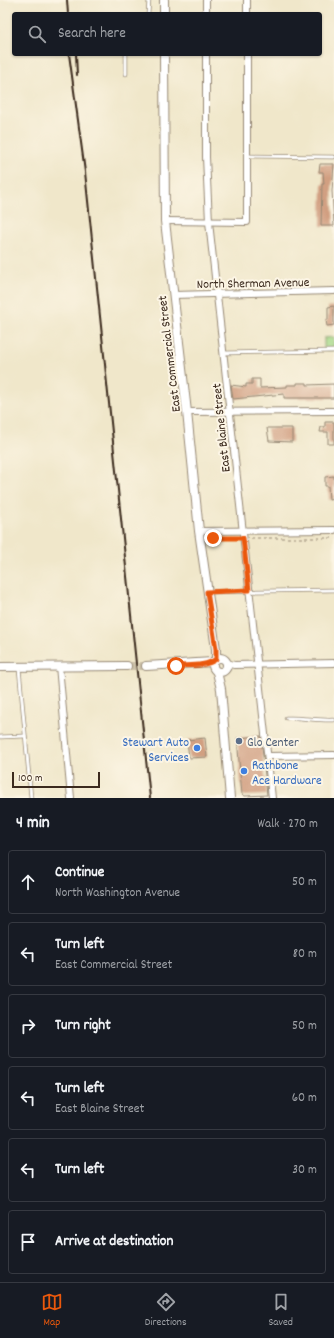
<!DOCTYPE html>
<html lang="en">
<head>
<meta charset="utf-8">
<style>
  :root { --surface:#171b24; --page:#242831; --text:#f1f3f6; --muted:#9ea1a6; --line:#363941; --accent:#ea580c }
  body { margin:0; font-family:Dekko,sans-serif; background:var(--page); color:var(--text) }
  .scale { position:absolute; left:12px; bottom:10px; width:88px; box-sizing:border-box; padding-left:4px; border:2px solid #3b2a1e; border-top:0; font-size:11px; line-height:14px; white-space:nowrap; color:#3b2a1e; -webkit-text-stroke:3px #fcf5e5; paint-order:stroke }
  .stop { position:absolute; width:12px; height:12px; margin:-9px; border:3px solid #ea580c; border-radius:50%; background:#fff }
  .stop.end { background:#ea580c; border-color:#fff; box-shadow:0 1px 4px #0008 }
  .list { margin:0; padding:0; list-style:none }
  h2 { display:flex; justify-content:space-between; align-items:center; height:52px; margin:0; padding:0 16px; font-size:17px }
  h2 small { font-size:13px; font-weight:400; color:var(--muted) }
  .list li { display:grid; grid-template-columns:26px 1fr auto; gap:12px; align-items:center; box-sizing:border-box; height:64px; margin:0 8px 8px; padding:0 8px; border:1px solid var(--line); border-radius:4px }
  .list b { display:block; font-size:15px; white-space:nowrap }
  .list p { margin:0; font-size:13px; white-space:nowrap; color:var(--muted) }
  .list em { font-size:13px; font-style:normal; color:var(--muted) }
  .icon { flex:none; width:22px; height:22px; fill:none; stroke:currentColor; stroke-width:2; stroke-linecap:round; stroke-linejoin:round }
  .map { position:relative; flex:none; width:334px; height:798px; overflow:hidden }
  .search { position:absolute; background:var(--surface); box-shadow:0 1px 3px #0004; left:12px; right:12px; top:12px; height:44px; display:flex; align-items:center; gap:10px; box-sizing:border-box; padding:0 14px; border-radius:4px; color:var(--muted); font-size:15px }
  .sheet { height:484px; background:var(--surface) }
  nav { display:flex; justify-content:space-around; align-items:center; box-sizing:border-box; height:56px; border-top:1px solid var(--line); background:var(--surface); font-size:11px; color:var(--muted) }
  nav a { display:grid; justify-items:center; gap:2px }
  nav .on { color:var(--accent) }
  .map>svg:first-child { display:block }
  .green { fill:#a4d989; stroke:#708254 }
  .building { fill:#d19f81 }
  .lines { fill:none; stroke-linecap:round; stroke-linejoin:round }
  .secondary-tunnel { stroke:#ccc1a8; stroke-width:8; stroke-dasharray:8 4; stroke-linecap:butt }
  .lane-casing { stroke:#968874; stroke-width:4.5 }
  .street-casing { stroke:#968874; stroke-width:8 }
  .secondary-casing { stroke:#968874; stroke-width:10 }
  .path { stroke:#968874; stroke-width:1; stroke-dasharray:3 3; stroke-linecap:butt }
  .lane { stroke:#fff; stroke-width:3 }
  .street { stroke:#fff; stroke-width:6 }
  .secondary { stroke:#fff; stroke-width:8 }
  .rail { stroke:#3b2a1e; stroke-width:2 }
  .route { stroke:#ea580c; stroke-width:5 }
  .service-dot { fill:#5c6f8a; stroke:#fcf5e5; stroke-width:1.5 }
  .shop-dot { fill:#3f7fe0; stroke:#fcf5e5; stroke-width:1.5 }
  .labels { text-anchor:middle; stroke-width:4; stroke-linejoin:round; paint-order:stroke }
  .street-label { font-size:13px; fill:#3b2a1e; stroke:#fcf5e5 }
  .shop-label { font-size:13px; fill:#366cbe; stroke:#fcf5e5; text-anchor:end }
  .service-label { font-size:13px; fill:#4e5e75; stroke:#fcf5e5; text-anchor:start }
</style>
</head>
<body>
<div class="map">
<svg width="334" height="798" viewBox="0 0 334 798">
  <rect width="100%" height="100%" fill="#fcf5e5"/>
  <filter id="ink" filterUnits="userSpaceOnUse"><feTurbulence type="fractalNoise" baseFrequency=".025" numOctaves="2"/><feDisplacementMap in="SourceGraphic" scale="8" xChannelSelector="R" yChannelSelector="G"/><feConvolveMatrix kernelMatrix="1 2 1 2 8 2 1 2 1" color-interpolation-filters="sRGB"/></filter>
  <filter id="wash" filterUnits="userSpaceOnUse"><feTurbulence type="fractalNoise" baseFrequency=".012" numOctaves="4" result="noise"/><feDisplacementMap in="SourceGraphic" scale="16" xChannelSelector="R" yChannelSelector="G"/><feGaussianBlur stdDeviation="0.9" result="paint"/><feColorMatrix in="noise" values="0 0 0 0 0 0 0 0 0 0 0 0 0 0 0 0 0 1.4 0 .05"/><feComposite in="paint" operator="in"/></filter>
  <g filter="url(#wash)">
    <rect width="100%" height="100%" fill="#f0e7ca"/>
    <path class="green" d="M334 337V350H324V338Z"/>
    <g id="blocks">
      <g class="building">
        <path d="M320 164H334L332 191 334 226H321L322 184H324L323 172H319Z"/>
        <path d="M334 306V325L327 326 326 320H328V307Z"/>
        <path d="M252 379H260V388L287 387V385H297V383H307V385L334 384V398H284V394L233 399 231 385 246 387V384H252Z"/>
        <path d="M325 422H334V444H328V432H320L321 427H325Z"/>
        <path d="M267 428H292V442L269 441Z"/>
        <path d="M334 476V499L329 500 328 486H325V477Z"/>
        <path d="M261 736 267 795 245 796 242 794 237 738Z"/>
        <path d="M205 738 207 757 189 758 187 740Z"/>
      </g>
    </g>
  </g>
  <g filter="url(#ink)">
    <use href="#blocks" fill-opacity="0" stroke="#968874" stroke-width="1"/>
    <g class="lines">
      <path class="secondary-tunnel" d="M127 666H146"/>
      <g class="lane-casing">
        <g id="lane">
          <path d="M148 14 149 0"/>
          <path d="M126 54V74"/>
          <path d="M247 156 334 157"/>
          <path d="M224 353 334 351"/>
          <path d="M209 592 334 590"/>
          <path d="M19 668 31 798"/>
          <path d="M286 718C303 717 317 721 334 720"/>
          <path d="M0 737 25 736"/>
        </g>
      </g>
      <g class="street-casing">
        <g id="street">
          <path d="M206 0V14"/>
          <path d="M247 14V0"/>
          <path d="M206 54V157L209 222 272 798"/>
          <path d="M165 221 247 222V54"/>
          <path d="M173 295 334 291"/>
          <path d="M187 412 334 411"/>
          <path d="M199 531 334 530"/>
          <path d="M227 663 234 665 334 663"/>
          <path d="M59 666 71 798"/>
          <path d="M269 756 334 755"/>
        </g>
      </g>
      <g class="secondary-casing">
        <g id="secondary">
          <path d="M164 0V14"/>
          <path d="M164 54 165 221 187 412 199 531 216 649V659"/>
          <circle cx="220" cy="665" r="7"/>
          <path d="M146 666 213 662"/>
          <path d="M0 667 127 666"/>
          <path d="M217 672 221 689 230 798"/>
        </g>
      </g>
      <g class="path">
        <path d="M213 538H237"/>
        <path d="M251 538H334"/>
      </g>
      <use href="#lane" class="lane"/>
      <use href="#street" class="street"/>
      <use href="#secondary" class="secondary"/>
      <g class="rail">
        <path d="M67 0 68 14"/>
        <path d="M69 54 85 172 150 798"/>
        <path d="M76 54 77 75"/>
      </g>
    </g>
  </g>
  <g class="lines" filter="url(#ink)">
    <path class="route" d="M176 666C189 665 206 667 216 659V649L207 592 249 590 243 538H213"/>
  </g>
  <circle class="service-dot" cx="239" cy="741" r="4"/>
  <g class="shop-dot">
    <circle cx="197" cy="748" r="4"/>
    <circle cx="244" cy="771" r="4"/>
  </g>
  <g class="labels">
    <g class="street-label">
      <text transform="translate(253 282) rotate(-1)" y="5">North Sherman Avenue</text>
      <text transform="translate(168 354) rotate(-97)" y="5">East Commercial Street</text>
      <text transform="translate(220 428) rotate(-96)" y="5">East Blaine Street</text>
    </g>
    <g class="shop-label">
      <text x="189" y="746">Stewart Auto<tspan x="189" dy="15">Services</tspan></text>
      <text x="252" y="769" text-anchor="start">Rathbone<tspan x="252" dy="15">Ace Hardware</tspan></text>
    </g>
    <g class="service-label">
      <text x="247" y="746">Glo Center</text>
    </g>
  </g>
</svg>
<div class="scale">100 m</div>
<div class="stop" style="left:176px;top:666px"></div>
<div class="stop end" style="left:213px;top:538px"></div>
<div class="search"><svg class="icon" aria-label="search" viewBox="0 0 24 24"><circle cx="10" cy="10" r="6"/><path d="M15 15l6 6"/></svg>Search here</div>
</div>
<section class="sheet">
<h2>4 min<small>Walk · 270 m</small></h2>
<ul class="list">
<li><svg class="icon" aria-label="ahead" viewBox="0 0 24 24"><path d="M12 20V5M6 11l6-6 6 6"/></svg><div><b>Continue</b><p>North Washington Avenue</p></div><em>50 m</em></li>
<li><svg class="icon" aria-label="left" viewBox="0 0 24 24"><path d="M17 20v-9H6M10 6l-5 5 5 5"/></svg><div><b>Turn left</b><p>East Commercial Street</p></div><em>80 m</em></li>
<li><svg class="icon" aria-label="right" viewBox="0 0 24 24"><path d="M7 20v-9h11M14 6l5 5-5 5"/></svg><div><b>Turn right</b></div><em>50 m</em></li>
<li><svg class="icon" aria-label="left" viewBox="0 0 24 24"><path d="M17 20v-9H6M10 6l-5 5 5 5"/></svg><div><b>Turn left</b><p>East Blaine Street</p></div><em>60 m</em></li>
<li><svg class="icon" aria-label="left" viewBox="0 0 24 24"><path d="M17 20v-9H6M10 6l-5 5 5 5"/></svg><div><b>Turn left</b></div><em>30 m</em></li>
<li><svg class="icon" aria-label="arrive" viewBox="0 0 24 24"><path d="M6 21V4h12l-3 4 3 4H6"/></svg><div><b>Arrive at destination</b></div></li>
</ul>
</section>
<nav>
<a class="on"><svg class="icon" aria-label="map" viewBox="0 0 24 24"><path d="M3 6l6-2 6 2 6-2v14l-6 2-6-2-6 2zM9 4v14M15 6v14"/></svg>Map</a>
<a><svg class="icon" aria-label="directions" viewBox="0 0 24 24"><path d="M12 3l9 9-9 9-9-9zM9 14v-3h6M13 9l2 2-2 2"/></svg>Directions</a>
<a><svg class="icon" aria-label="saved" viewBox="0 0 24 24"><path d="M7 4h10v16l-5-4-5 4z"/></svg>Saved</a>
</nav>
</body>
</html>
